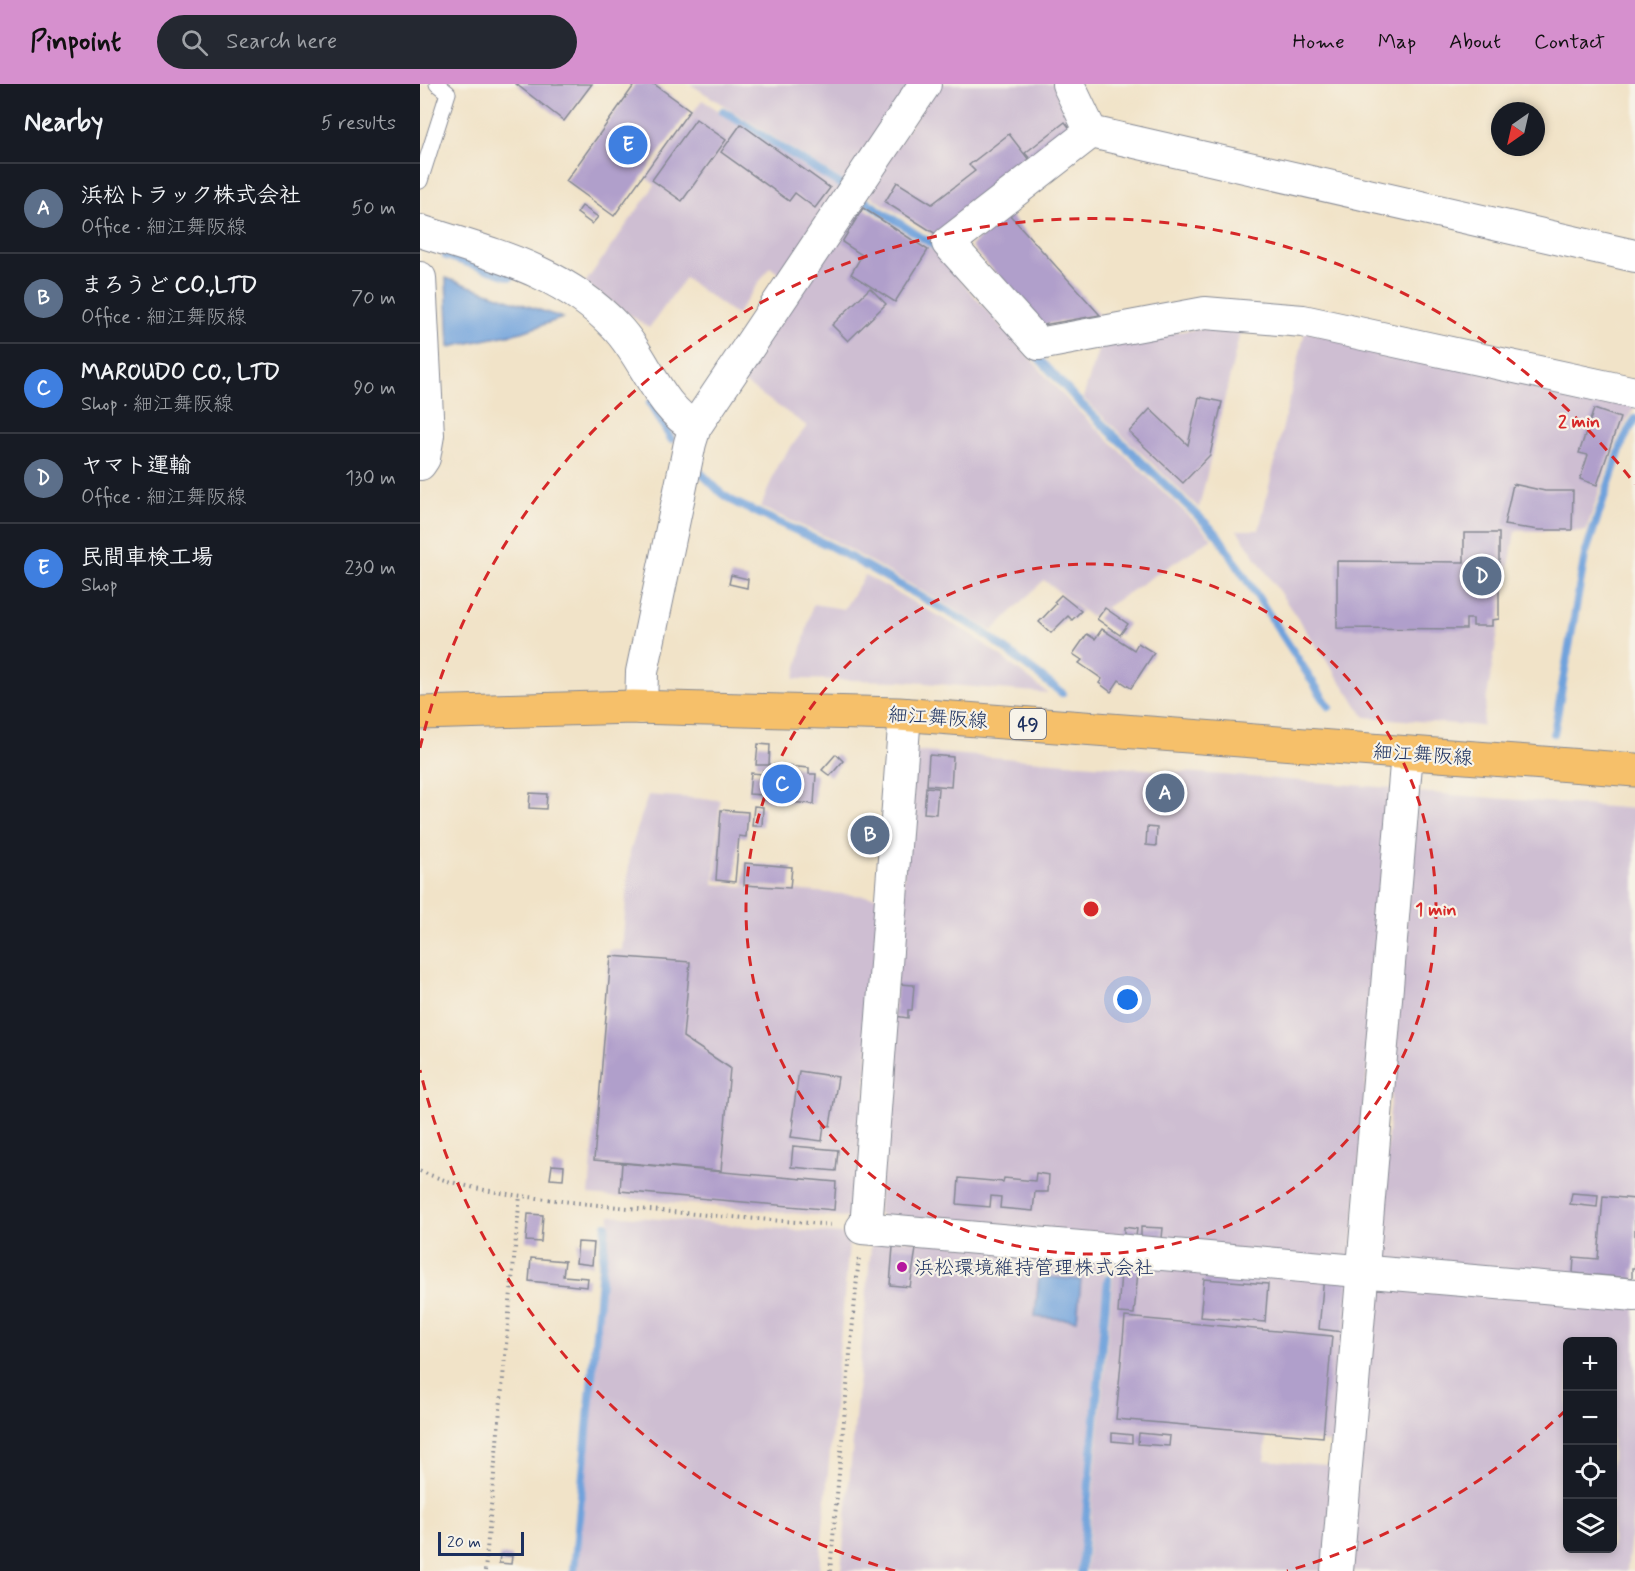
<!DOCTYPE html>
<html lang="en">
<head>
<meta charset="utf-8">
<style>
  :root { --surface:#171b24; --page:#242831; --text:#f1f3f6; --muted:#9ea1a6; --line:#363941; --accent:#d690ce }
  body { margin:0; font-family:Mynerve,"Klee One",sans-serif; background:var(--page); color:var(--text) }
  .controls { position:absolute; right:18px; bottom:18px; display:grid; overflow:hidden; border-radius:9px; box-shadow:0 3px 9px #0003 }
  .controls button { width:54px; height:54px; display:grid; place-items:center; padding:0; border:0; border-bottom:2px solid var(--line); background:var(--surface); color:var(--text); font:30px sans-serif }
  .compass { position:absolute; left:1071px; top:18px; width:54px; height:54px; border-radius:50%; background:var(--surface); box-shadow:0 3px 9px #0003; rotate:214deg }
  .scale { position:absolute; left:18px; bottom:15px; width:86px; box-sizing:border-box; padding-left:6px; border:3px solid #1b2f5e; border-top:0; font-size:16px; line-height:21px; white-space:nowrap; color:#1b2f5e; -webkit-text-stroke:4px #f7f3e8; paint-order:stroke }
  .you { position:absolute; left:708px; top:916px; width:21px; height:21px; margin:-15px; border:4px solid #fff; border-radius:50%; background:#1a73e8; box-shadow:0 0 0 9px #1a73e833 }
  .badge { display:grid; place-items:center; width:39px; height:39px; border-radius:50%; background:var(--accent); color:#fff; font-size:20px; font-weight:700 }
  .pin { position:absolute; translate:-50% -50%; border:3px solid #fff; box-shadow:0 2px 6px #0006 }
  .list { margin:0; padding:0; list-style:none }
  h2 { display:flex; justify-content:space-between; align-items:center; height:78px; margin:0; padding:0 24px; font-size:26px }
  h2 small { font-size:20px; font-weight:400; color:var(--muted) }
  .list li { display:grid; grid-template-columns:39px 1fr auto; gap:18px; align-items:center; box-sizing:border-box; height:90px; padding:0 24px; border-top:2px solid var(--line) }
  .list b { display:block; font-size:22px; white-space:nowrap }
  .list p { margin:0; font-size:20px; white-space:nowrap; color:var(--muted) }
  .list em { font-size:20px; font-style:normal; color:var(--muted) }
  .icon { flex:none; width:33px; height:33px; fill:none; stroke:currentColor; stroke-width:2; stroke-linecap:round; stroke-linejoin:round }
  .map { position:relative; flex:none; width:1215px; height:1487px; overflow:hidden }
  header { display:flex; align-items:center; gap:36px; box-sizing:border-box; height:84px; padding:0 30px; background:var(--accent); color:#111 }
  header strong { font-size:28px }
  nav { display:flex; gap:33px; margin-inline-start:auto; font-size:21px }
  .search { width:420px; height:54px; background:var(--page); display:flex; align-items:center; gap:15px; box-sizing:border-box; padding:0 21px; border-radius:33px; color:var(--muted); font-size:22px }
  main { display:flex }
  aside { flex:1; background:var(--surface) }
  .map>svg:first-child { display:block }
  .industrial { fill:#cebed2; fill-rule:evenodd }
  .water { fill:#70a2dc; stroke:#46689d; stroke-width:1.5 }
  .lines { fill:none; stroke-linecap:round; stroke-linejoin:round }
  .stream { stroke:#70a2dc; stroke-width:8 }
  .building { fill:#b09fcb }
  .service-casing { stroke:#868993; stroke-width:17 }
  .minor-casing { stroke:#868993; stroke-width:34 }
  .primary-casing { stroke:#868993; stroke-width:35 }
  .path { stroke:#868993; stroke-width:4; stroke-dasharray:1.5 4.5; stroke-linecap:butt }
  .service { stroke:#fff; stroke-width:15 }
  .minor { stroke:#fff; stroke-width:32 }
  .primary { stroke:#f6c06b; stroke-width:33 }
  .ring { fill:none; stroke:#d62828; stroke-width:3; stroke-dasharray:10 8 }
  .poi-dot { fill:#b5179e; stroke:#f7f3e8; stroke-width:2 }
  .labels { text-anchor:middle; stroke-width:4.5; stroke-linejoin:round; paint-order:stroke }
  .shield { fill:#f7f3e8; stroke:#5d6a87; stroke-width:1.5 }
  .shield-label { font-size:18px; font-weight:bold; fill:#1b2f5e }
  .street-label { font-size:20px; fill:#1b2f5e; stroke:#f7f3e8 }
  .poi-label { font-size:20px; fill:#1b2f5e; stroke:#f7f3e8; text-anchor:start }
  .centre { fill:#d62828; stroke:#f7f3e8; stroke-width:3 }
  .ring-label { font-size:18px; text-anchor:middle; font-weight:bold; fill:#d62828; stroke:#f7f3e8; stroke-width:4.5; stroke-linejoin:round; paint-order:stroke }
</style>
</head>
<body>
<header>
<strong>Pinpoint</strong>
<div class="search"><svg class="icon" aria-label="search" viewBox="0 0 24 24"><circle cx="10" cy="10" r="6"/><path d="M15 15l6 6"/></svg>Search here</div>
<nav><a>Home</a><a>Map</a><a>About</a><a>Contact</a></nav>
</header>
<main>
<aside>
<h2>Nearby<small>5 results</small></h2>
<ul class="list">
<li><span class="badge" style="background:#5c6f8a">A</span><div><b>浜松トラック株式会社</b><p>Office · 細江舞阪線</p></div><em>50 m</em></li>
<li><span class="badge" style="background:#5c6f8a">B</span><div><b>まろうど CO.,LTD</b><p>Office · 細江舞阪線</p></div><em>70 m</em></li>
<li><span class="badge" style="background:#3f7fe0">C</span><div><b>MAROUDO CO., LTD</b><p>Shop · 細江舞阪線</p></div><em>90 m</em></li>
<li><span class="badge" style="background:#5c6f8a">D</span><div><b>ヤマト運輸</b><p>Office · 細江舞阪線</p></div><em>130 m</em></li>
<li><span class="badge" style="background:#3f7fe0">E</span><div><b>民間車検工場</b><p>Shop</p></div><em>230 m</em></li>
</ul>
</aside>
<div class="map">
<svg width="1215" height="1487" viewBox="0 0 1215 1487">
  <rect width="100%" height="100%" fill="#f7f3e8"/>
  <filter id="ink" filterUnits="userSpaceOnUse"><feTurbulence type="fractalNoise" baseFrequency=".0167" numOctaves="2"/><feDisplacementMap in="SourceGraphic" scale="12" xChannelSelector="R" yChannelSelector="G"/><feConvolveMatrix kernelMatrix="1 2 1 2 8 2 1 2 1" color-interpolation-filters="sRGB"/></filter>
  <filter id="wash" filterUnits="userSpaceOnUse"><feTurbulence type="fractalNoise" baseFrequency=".008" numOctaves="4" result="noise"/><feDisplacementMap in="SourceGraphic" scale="24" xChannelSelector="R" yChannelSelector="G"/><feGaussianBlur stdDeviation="1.35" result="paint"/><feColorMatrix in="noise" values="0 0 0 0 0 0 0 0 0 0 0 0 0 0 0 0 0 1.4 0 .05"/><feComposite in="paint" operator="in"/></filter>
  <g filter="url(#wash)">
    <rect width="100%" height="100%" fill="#f1e3c8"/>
    <g class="industrial">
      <path d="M270 0H492L425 98Z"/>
      <path d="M518 0H634L657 48 519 155 445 109Z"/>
      <path d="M282 16 422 104 362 192 350 183 316 231 265 194 229 244 165 199 235 101 226 94Z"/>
      <path d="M437 119 514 167 652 321 792 454 671 533 624 496 572 547 413 456 341 423 358 380 387 342 319 295Z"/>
      <path d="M822 240 779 424 663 314 681 257Z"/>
      <path d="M885 247 1215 322 1197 354 1166 447H1095L1062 642 945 633 817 446H839Z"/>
      <path d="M445 491 554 552 628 609 481 597 374 595 393 520 424 525Z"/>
      <path d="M493 667 971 704 931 1178 466 1137 458 1128Z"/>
      <path d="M997 708 1215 725V1202L957 1180Z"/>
      <path d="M228 711 300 716 294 800 460 813 437 1126 428 1134 169 1111 189 866H202L210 768Z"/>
      <path d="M190 1131 422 1150 429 1160 399 1487H158Z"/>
      <path d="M460 1154 686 1174 657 1487H421L451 1162Z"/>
      <path d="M695 1174 933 1195 920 1359 846 1353 845 1376 918 1382 909 1487H666Z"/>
      <path d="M950 1203 1215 1219V1413L1207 1487H926ZM1148 1258H1192V1464H1148Z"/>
    </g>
    <g class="water">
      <path d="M26 194 143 234 102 248 29 263Z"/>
      <path d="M619 1192 661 1196 657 1236 615 1233Z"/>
    </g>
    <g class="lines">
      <g class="stream">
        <path d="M303 27 423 102"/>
        <path d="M441 114 521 166"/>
        <path d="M26 172 91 193"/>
        <path d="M612 267 657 316 797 450 909 623"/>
        <path d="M230 319 251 355"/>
        <path d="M279 387 302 410 316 419 410 462 559 545 642 609"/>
        <path d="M1134 649 1165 471 1203 357 1215 335"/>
        <path d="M154 1487 186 1141"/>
        <path d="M661 1487 688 1195"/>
      </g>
    </g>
    <g id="blocks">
      <g class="building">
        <path d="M96 0H172L144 37Z"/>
        <path d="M215 0H234L270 26 194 132 146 97Z"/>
        <path d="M276 35 306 56 262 117 232 96Z"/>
        <path d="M645 38 652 47 612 77 605 69Z"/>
        <path d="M321 40 410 104 395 124 375 109 369 117 301 68Z"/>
        <path d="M589 50 612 80 519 152 465 118 477 98 512 120 555 87 549 81Z"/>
        <path d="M162 122 178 133 172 140 157 129Z"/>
        <path d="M443 124 508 166 475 218 431 190 442 171 422 158Z"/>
        <path d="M588 129 680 231 623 241 551 162Z"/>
        <path d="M450 204 466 220 428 257 412 241Z"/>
        <path d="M779 313 802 318 790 371 763 399 709 348 730 325 768 361Z"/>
        <path d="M1174 325 1200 334 1177 401 1160 395 1168 371 1159 369Z"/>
        <path d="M1093 400 1125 407H1153L1152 446H1119L1084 441Z"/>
        <path d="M1044 449H1079V535L1072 536V542H1053V535H1046V545L917 544V477L1044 478Z"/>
        <path d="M311 491 328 495 327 504 309 500Z"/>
        <path d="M641 511 661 527 652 536 648 532 631 549 619 538 636 520 634 518Z"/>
        <path d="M685 524 708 540 700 551 677 535Z"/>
        <path d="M682 545 714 566 718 559 734 569 711 604 699 596 691 608 679 599 682 595 659 579 662 576 653 570 667 550 675 555Z"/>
        <path d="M338 660 350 661 349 681H336Z"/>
        <path d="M416 670 423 677 410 692 402 686Z"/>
        <path d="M509 671 533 673 531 703 507 701Z"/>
        <path d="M354 681 389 684V690H396L394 720 341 716 342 711 329 710 331 689 343 690V686L353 687Z"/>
        <path d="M734 693 757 695 755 724 732 722Z"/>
        <path d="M506 703 518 704 516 730 504 729Z"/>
        <path d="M110 709 127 710 126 725 109 724Z"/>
        <path d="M334 722 343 723 342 742H332Z"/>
        <path d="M301 726 328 728 326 753 319 752 315 798 296 796Z"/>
        <path d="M444 735 459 736 457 767 442 766Z"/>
        <path d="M727 743 737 744 736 762 726 761Z"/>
        <path d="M325 779 372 783 370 804 324 801Z"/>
        <path d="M191 872 270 878 263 953 310 984 301 1087 174 1076Z"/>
        <path d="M478 900 494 901 492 926H488V934L475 932Z"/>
        <path d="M379 987 418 993 410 1042 404 1041 402 1057 371 1053 374 1036H372Z"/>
        <path d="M373 1062 418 1066 416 1087 371 1083Z"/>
        <path d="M202 1079 416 1098 414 1126 200 1107Z"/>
        <path d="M132 1081 144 1082 143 1096 130 1095Z"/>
        <path d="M616 1089 629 1091 628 1108H615L613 1127 580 1124 581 1113 571 1112 570 1123 537 1120 539 1094 583 1098 584 1094 615 1097Z"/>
        <path d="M1152 1109 1178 1111 1177 1123 1150 1120Z"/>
        <path d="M1183 1112 1215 1115V1184H1212V1194L1153 1189 1154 1173 1178 1175Z"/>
        <path d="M108 1130 123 1131 121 1158 106 1157Z"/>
        <path d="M704 1143 717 1145 716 1152 704 1151Z"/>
        <path d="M721 1143 743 1144 742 1154 721 1153Z"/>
        <path d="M158 1158 174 1159 172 1181 156 1179Z"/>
        <path d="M473 1163 496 1165 490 1203 470 1201Z"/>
        <path d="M111 1174 145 1177 143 1192 168 1194 167 1203 109 1197Z"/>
        <path d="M702 1175 719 1177 714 1230 698 1229Z"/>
        <path d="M904 1192 928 1195 923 1248 899 1245Z"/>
        <path d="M784 1195 848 1200 845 1238 780 1233Z"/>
        <path d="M705 1233 912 1252 903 1353 696 1335Z"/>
        <path d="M692 1349 712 1351V1359L692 1357Z"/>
        <path d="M719 1349 750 1352 749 1362 718 1360Z"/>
        <path d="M80 1471 92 1472 91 1480 79 1479Z"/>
      </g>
    </g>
  </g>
  <g filter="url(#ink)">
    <use href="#blocks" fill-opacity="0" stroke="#868993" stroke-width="1.5"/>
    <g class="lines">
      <g class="service-casing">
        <path id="service" d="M0 97 28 9 17 0"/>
      </g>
      <g class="minor-casing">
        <g id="minor">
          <path d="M648 0 671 48 1215 172"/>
          <path d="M671 48 528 159 619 260 785 229 883 237 1215 309"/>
          <path d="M0 147C71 170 143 186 196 243 226 274 237 322 275 343"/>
          <path d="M0 194 8 351 4 374 0 380"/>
          <path d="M221 624 222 588 270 359 275 343 505 0"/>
          <path d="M442 1144 1215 1211"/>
          <path d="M446 1144 485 630"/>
          <path d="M917 1487 987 669"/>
        </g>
      </g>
      <g class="primary-casing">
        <path id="primary" d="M0 629 213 623 479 630 1215 686"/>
      </g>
      <g class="path">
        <path d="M0 1087C47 1107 101 1112 151 1118 239 1128 327 1134 414 1141"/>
        <path d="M65 1487 100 1111"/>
        <path d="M410 1487 439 1172"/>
      </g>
      <use href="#service" class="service"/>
      <use href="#minor" class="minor"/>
      <use href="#primary" class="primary"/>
    </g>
  </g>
  <g class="ring">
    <circle cx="671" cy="825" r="345"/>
    <path d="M1146 1326A690 690 0 0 1 867 1487M475 1487A690 690 0 0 1 0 986M0 664A690 690 0 0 1 1215 400"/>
  </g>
  <circle class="poi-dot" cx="482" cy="1183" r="6"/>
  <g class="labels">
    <rect class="shield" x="590" y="625" width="36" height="30" rx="4.5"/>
    <g class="shield-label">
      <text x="608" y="646">49</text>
    </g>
    <g class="street-label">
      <text transform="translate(518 633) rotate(4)" y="7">細江舞阪線</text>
      <text transform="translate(1003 670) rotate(4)" y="7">細江舞阪線</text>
    </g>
    <g class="poi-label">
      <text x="494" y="1190">浜松環境維持管理株式会社</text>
    </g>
  </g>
  <circle cx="671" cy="825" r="9" class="centre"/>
  <g class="ring-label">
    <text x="1159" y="343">2 min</text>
    <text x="1016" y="831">1 min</text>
  </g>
</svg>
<div class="controls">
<button>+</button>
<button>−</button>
<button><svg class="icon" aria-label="locate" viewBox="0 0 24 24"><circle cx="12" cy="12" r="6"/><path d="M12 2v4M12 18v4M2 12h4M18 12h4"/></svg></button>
<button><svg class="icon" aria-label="layers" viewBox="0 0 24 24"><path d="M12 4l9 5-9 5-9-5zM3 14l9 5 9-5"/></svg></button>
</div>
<svg class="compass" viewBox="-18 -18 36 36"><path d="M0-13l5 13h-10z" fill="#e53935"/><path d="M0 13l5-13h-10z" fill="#9ea1a6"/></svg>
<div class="scale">20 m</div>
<div class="you"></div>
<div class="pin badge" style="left:745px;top:709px;background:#5c6f8a">A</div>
<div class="pin badge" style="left:450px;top:751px;background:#5c6f8a">B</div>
<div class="pin badge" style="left:362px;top:700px;background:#3f7fe0">C</div>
<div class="pin badge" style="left:1062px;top:492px;background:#5c6f8a">D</div>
<div class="pin badge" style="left:208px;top:61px;background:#3f7fe0">E</div>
</div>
</main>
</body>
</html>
